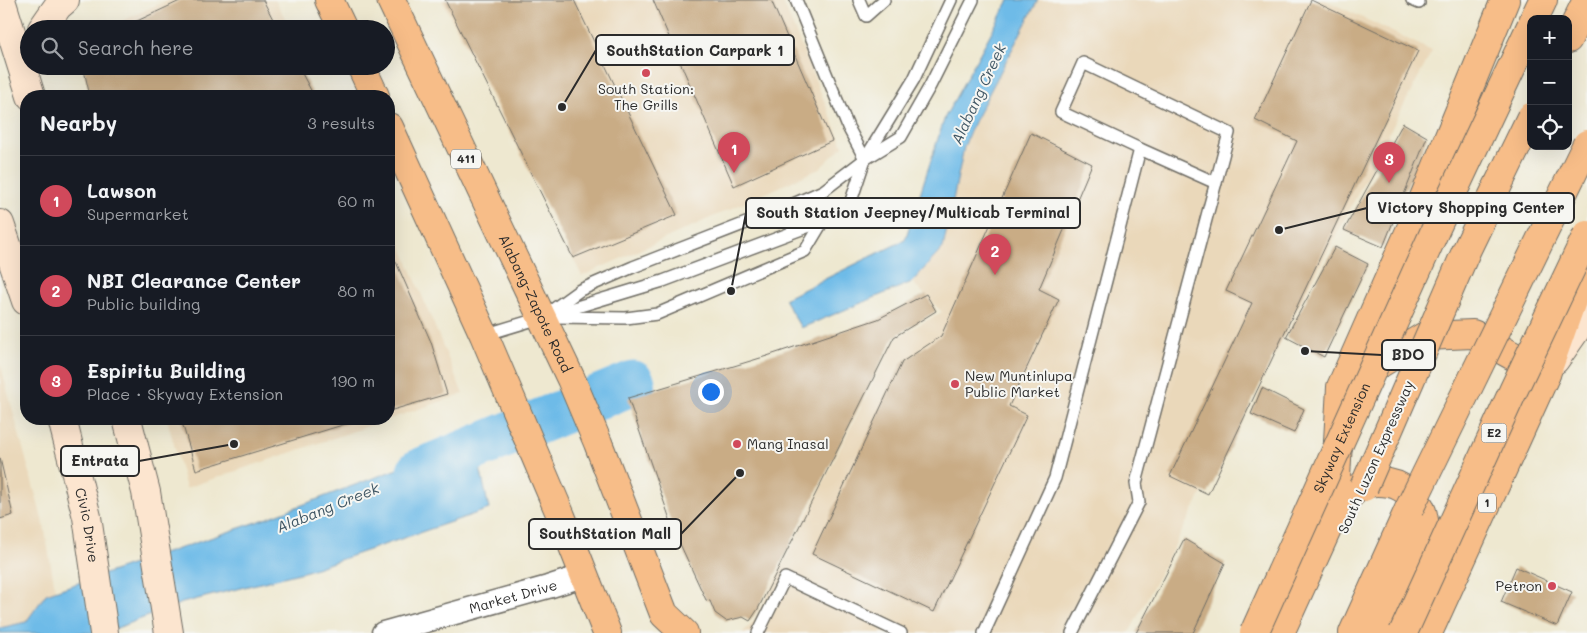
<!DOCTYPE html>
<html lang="en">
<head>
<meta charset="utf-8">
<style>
  :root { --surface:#171b24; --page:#242831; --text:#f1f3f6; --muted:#9ea1a6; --line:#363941; --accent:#d1495b }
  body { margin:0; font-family:Mali,sans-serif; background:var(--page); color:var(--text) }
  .controls { position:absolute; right:15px; top:15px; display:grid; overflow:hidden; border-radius:10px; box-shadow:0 5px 20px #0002 }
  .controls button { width:45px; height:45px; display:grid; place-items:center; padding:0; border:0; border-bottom:1px solid var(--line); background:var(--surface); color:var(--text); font:25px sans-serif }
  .you { position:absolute; left:710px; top:391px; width:18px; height:18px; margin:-12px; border:4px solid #fff; border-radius:50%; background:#1a73e8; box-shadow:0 0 0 8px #1a73e833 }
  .badge { display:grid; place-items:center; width:32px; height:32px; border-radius:50%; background:var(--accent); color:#fff; font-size:16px; font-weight:700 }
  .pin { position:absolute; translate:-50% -41px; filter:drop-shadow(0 1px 2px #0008) }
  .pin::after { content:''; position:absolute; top:26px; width:18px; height:15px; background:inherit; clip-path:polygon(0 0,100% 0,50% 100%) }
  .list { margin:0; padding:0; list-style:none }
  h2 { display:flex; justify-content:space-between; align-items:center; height:65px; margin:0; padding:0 20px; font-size:21px }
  h2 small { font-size:16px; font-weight:400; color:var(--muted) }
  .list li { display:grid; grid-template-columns:32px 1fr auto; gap:15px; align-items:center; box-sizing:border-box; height:90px; padding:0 20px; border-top:1px solid var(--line) }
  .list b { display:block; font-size:19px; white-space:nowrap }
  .list p { margin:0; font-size:16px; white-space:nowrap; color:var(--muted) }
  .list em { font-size:16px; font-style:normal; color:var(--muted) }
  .icon { flex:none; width:28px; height:28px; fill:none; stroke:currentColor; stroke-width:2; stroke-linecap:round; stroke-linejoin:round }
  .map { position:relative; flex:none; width:1587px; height:633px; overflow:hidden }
  .search { position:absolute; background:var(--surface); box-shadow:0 5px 20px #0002; left:20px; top:20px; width:375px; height:55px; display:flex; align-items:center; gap:12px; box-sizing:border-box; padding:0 18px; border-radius:28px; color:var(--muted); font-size:19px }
  .panel { position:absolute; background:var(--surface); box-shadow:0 5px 20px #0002; left:20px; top:90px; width:375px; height:335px; border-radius:20px }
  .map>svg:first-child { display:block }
  .built { fill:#ead8ba }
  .water { fill:#6ebbe8; stroke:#4c738a }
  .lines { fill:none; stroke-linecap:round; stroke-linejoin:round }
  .river { stroke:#6ebbe8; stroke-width:45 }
  .building { fill:#c9ac85 }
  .lane-casing { stroke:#6f6d65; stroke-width:14 }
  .street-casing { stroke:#6f6d65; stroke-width:25 }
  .secondary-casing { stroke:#6f6d65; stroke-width:30 }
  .highway-casing { stroke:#6f6d65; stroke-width:30 }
  .lane { stroke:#fff; stroke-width:11 }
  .street { stroke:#fff; stroke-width:22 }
  .secondary { stroke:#fce5cf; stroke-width:28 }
  .highway { stroke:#f7bd88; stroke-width:28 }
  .highway-bridge-casing { stroke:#6f6d65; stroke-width:30; stroke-linecap:butt }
  .highway-bridge { stroke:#f7bd88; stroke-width:28 }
  .poi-dot { fill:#d1495b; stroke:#f6f6f2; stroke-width:2 }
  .labels { text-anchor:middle; stroke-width:4; stroke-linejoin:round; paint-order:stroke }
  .shield { fill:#f6f6f2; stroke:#686867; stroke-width:1 }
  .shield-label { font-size:12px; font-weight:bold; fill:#2b2b2b }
  .poi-label { font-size:14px; fill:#2b2b2b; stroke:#f6f6f2; text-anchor:start }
  .street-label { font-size:14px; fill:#2b2b2b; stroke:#f6f6f2 }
  .water-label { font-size:15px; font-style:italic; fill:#3f5664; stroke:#f6f6f2 }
  .leader { fill:none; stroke:#2b2b2b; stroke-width:2 }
  .callout-dot { fill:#2b2b2b; stroke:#f6f6f2; stroke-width:2 }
  .callout { fill:#f6f6f2; stroke:#2b2b2b; stroke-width:2 }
  .callout-label { font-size:15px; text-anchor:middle; font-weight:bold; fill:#2b2b2b }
</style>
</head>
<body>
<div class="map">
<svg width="1587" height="633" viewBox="0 0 1587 633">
  <rect width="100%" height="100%" fill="#f6f6f2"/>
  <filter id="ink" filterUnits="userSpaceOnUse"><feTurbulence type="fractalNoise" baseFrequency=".02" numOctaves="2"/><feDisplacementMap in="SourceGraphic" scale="10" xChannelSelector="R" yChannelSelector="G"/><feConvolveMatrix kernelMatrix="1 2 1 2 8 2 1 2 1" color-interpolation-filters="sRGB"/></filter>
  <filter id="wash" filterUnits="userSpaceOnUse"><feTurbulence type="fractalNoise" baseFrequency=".0096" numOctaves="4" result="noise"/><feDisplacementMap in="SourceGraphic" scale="20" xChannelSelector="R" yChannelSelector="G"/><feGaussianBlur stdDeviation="1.12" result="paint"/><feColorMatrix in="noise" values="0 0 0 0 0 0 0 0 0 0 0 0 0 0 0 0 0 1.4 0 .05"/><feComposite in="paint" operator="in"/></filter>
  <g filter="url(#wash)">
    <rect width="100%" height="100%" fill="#eee8d0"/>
    <g class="built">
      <path d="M167 0H275L291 29H105Z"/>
      <path d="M442 0H782L843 146 819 169 582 276Z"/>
      <path d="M1038 0H1325L1432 51 1129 633H745L743 632 754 622 895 338 942 312 912 282 943 248 964 147 973 124Z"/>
      <path d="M389 217 463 394 186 488 167 419H389Z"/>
      <path d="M0 363 44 526 63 633H0Z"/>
    </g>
    <g class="water">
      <path d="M1009 0H1038L973 124 964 147 943 248 912 282 801 328 784 299 905 240 945 117Z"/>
      <path d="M474 440 489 509 307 571 182 603 104 633H0V628L26 622 46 594 257 522Z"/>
    </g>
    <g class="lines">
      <path class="river" d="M419 471 633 383"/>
    </g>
    <g id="blocks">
      <g class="building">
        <path d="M182 0H263L278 29H120Z"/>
        <path d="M445 0H574L677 215 573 258Z"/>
        <path d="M653 0H771L832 141 734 186Z"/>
        <path d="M1311 0 1418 51 1208 494 1170 476 1252 303 1226 291 1297 141 1255 120Z"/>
        <path d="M83 66H298L314 96H90Z"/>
        <path d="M1403 123 1427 137 1383 247 1344 230Z"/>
        <path d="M1031 133 1092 164 1039 289 1059 299 1009 406 1027 415 934 612 812 554 902 362 941 336Z"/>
        <path d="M389 246 431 342 447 394 389 411Z"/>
        <path d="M1335 247 1368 264 1324 357 1286 337Z"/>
        <path d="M926 294 936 311 894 337 758 609 750 621 743 617 726 621 715 613 710 601 706 600 674 531 628 398 767 356 878 319Z"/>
        <path d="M1262 388 1304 409 1294 433 1251 414Z"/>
        <path d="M181 419H362L196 470Z"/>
        <path d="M0 458 13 515 0 519Z"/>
        <path d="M1184 539 1225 563 1193 633H1136Z"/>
        <path d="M1516 567 1572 592 1557 626 1501 602Z"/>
      </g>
    </g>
  </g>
  <g filter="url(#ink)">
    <use href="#blocks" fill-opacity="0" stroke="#6f6d65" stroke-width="1"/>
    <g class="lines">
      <g class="lane-casing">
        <g id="lane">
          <path d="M796 0 848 127 865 159"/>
          <path d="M859 0 866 16 884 0"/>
          <path d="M1412 0 1419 3"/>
          <path d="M551 311 580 290 633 267 782 209 823 191 865 159 901 137 930 86 973 0"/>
          <path d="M555 317 626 318 657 314 805 251 823 221"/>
          <path d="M484 335 663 281 823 221 849 207 865 159 914 79 951 0"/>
          <path d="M758 633 785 578 901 633"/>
          <path d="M984 633 1055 478 1140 149 1216 183"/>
          <path d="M1072 633 1139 502 1136 483 1229 133 1083 63 1061 112 1140 149"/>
        </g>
      </g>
      <g class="street-casing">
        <g id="street">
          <path id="s1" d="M383 633 548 587 585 575"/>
        </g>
      </g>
      <g class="secondary-casing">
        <g id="secondary">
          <path d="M1 0 31 96"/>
          <path d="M42 29 58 6 65 0"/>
          <path d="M0 224 26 301"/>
          <path d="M1555 360 1587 314"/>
          <path id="s2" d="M62 419 87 517 104 633"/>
          <path d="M127 419 146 492 169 633"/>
        </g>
      </g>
      <g class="highway-casing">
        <g id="highway">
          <path d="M329 0 343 29"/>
          <path id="s3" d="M391 0 571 379 598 443 664 614 684 633"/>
          <path d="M1534 19 1543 0"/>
          <path d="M1568 39 1587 0"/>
          <path d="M361 66 375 96"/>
          <path d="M389 127 484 335 561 516 607 633"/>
          <path d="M1363 374 1425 336 1473 334 1546 374"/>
          <path d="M1348 497C1359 484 1371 480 1389 483 1405 486 1422 502 1424 520 1426 541 1388 610 1377 633"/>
          <path d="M1280 633 1334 514 1341 387 1416 217 1505 0"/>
          <path d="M1353 633 1409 509"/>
          <path d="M1428 633 1546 374 1586 261"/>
        </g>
      </g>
      <use href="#lane" class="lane"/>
      <use href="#street" class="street"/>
      <use href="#secondary" class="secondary"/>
      <use href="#highway" class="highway"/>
      <g class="highway-bridge-casing">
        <g id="highway-bridge">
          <path d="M1364 487 1467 249 1531 117"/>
          <path d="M1409 509 1587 144"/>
          <path id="s4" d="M1254 633 1437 226 1531 26"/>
          <path d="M1403 633 1514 389 1587 235"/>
        </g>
      </g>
      <use href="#highway-bridge" class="highway-bridge"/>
    </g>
  </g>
  <g class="poi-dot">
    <circle cx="646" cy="73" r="5"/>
    <circle cx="955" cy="384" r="5"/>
    <circle cx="737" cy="444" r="5"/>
    <circle cx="1552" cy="586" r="5"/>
  </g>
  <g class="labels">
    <g class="shield">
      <rect x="451" y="149.5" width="30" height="19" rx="4"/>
      <rect x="1481.5" y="423.5" width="25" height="19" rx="4"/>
      <rect x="1478" y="493.5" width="18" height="19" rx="4"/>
    </g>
    <g class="shield-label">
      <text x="466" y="163">411</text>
      <text x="1494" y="437">E2</text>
      <text x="1487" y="507">1</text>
    </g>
    <g class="poi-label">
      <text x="646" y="94" text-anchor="middle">South Station:<tspan x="646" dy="16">The Grills</tspan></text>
      <text x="965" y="381">New Muntinlupa<tspan x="965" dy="16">Public Market</tspan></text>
      <text x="747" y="449">Mang Inasal</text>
      <text x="1542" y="591" text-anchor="end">Petron</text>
    </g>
    <g class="street-label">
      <text dy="5" stroke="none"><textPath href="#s3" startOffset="336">Alabang-Zapote Road</textPath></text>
      <text dy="5" stroke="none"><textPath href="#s4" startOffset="214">Skyway Extension</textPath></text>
      <text transform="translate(1376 457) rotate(-66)" y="5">South Luzon Expressway</text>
      <text dy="5" stroke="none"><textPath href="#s2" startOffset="109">Civic Drive</textPath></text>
      <text dy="5" stroke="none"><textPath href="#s1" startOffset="135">Market Drive</textPath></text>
    </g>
    <g class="water-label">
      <text transform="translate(979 94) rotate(-65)" y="5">Alabang Creek</text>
      <text transform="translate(328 508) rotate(-22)" y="5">Alabang Creek</text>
    </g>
  </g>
  <path class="leader" d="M562 107L596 50M1279 230L1367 208M731 291L746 213M1305 351L1382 355M234 444L139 461M740 473L681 534"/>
  <g class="callout-dot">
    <circle cx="562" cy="107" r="5"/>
    <circle cx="1279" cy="230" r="5"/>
    <circle cx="731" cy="291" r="5"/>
    <circle cx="1305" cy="351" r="5"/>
    <circle cx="234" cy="444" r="5"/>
    <circle cx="740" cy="473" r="5"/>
  </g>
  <g class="callout">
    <rect x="596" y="35" width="198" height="30" rx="5"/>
    <rect x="1367" y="193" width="207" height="30" rx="5"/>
    <rect x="746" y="198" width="334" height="30" rx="5"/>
    <rect x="1382" y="340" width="53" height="30" rx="5"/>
    <rect x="61" y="446" width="78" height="30" rx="5"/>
    <rect x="529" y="519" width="152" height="30" rx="5"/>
  </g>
  <g class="callout-label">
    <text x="695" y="56">SouthStation Carpark 1</text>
    <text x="1471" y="213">Victory Shopping Center</text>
    <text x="913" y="218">South Station Jeepney/Multicab Terminal</text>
    <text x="1408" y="360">BDO</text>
    <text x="100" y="466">Entrata</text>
    <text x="605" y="539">SouthStation Mall</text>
  </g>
</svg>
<div class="controls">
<button>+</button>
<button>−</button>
<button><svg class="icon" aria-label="locate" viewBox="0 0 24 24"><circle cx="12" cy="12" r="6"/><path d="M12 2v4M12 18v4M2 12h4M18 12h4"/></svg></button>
</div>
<div class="you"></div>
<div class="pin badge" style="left:734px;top:173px">1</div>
<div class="pin badge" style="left:995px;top:275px">2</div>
<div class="pin badge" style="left:1389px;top:183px">3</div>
<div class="search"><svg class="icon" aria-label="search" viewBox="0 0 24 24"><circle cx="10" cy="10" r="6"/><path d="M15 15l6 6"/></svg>Search here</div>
<section class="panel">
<h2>Nearby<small>3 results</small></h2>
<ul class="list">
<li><span class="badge">1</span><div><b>Lawson</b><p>Supermarket</p></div><em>60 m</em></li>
<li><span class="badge">2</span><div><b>NBI Clearance Center</b><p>Public building</p></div><em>80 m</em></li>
<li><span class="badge">3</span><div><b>Espiritu Building</b><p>Place · Skyway Extension</p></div><em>190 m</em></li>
</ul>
</section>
</div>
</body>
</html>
